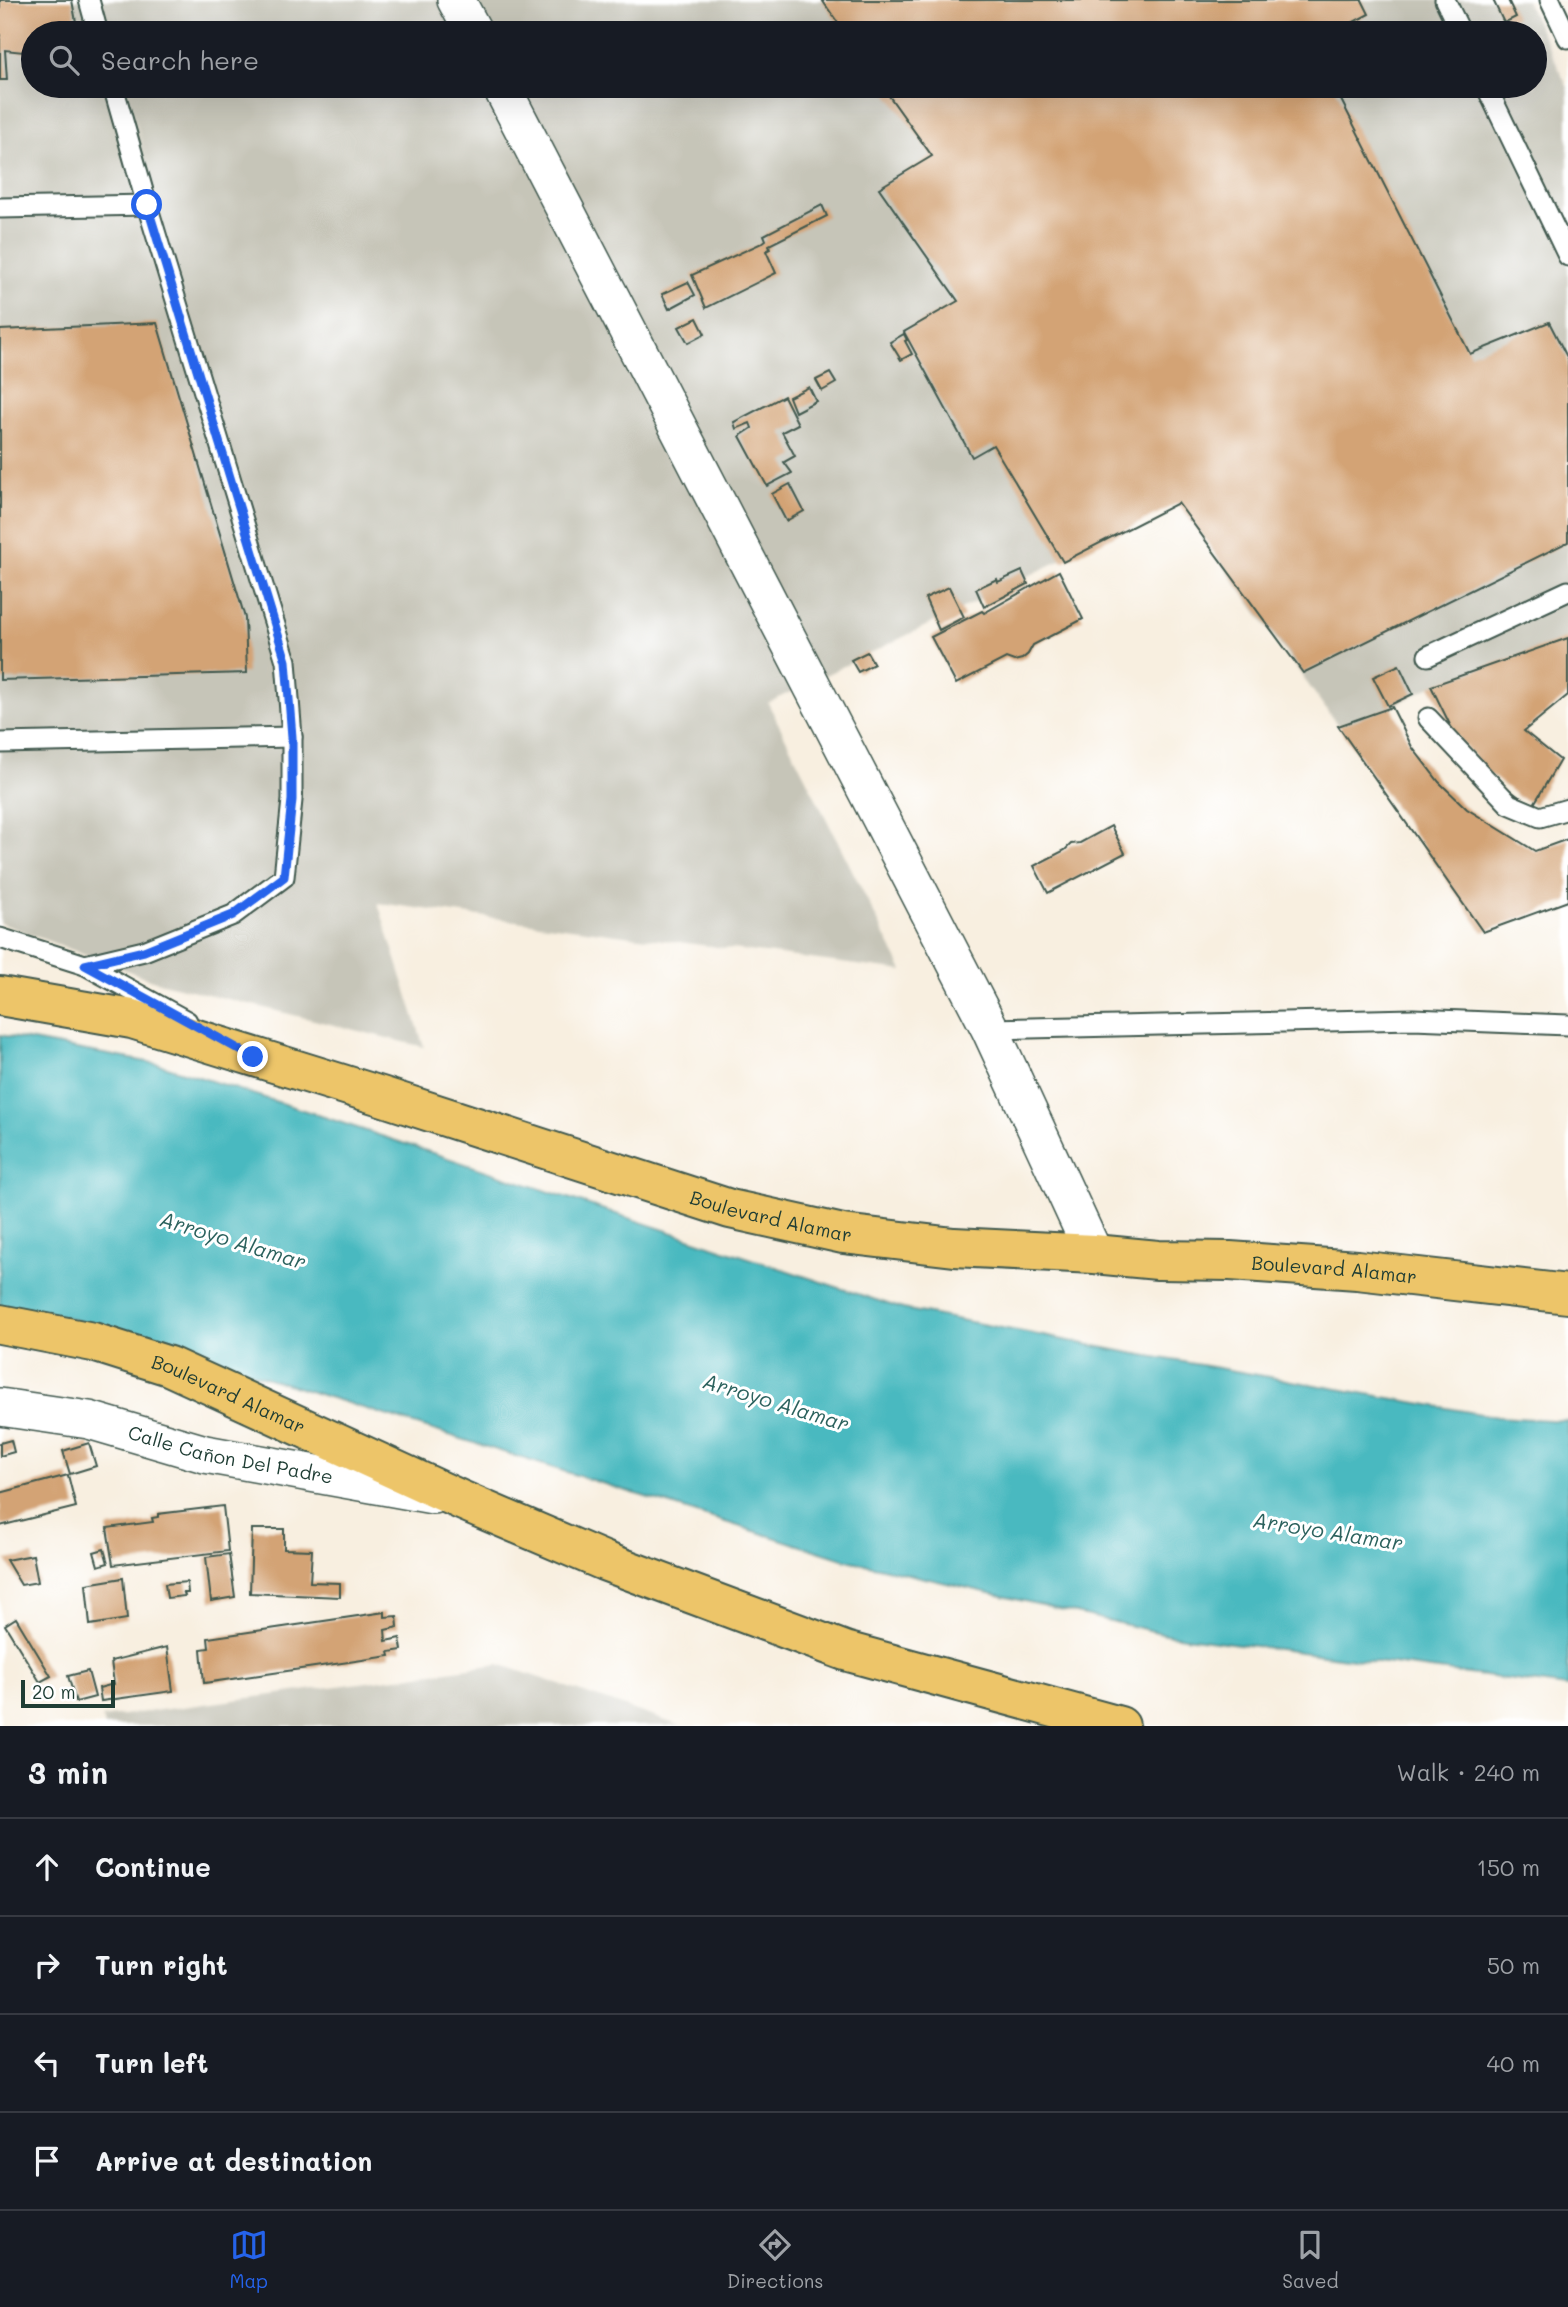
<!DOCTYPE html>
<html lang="en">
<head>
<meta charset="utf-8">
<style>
  :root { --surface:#171b24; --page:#242831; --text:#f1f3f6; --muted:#9ea1a6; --line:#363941; --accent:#2563eb }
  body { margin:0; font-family:Mali,sans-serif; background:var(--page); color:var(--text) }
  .scale { position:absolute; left:21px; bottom:18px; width:94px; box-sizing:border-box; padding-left:7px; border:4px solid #1f3d34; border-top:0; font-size:19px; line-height:24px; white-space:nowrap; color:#1f3d34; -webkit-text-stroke:5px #fff; paint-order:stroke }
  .stop { position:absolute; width:21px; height:21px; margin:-16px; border:5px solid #2563eb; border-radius:50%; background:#fff }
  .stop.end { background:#2563eb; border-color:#fff; box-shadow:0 2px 7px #0008 }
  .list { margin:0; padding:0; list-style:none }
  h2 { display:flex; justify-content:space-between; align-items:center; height:91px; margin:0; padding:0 28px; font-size:30px }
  h2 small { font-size:23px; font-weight:400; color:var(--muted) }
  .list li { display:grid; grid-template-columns:46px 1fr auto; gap:21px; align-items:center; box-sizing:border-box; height:98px; padding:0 28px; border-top:2px solid var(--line) }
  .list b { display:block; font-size:26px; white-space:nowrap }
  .list em { font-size:23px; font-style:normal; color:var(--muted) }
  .icon { flex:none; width:38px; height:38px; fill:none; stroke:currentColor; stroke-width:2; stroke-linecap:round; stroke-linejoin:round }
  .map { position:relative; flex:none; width:1568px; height:1726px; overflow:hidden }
  .search { position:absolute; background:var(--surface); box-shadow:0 7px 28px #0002; left:21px; right:21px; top:21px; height:77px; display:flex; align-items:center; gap:18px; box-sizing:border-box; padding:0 24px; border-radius:38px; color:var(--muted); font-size:26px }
  .sheet { height:483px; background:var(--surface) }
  nav { display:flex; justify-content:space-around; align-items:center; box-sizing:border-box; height:98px; border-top:2px solid var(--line); background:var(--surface); font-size:19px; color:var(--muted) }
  nav a { display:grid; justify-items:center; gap:4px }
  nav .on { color:var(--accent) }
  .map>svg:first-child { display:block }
  .industrial { fill:#c6c5b8 }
  .water { fill:#4ab9c0; stroke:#347b7a; stroke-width:2 }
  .building { fill:#d3a374 }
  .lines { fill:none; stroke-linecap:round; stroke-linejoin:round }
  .service-casing { stroke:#40584e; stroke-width:23 }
  .minor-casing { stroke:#40584e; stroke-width:40 }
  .trunk-casing { stroke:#40584e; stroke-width:42 }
  .service { stroke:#fff; stroke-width:19 }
  .minor { stroke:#fff; stroke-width:37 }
  .trunk { stroke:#edc569; stroke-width:38 }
  .route { stroke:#2563eb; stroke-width:9 }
  .labels { text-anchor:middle; stroke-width:6; stroke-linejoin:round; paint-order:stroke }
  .street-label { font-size:19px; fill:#1f3d34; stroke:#fff }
  .water-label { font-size:21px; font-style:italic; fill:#2c625e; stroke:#fff }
</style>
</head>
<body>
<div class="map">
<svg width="1568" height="1726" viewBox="0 0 1568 1726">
  <rect width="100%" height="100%" fill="#fff"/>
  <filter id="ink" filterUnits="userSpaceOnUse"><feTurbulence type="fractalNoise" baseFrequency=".0143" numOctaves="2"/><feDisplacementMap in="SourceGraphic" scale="14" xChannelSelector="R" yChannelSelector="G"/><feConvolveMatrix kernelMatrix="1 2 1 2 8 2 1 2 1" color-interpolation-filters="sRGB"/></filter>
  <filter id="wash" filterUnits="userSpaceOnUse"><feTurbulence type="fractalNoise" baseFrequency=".00686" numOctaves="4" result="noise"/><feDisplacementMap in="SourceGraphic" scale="28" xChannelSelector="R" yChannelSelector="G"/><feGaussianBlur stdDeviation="1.57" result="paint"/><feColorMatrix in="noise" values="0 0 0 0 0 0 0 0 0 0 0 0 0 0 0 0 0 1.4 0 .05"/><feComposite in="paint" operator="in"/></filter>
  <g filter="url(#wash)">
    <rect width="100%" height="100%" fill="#f8efe0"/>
    <g class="industrial">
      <path d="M0 0H97L108 33H33V86H124L153 178 125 86H1535V33H109L99 0H1526L1568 88V638L1431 686 1392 707 1338 726 1178 503 768 703 903 971 378 903 424 1047 158 982 0 923Z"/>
      <path d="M499 1664 681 1726H104L102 1718Z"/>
    </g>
    <path class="water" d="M0 1035 158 1064 309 1112 903 1309 1126 1352 1498 1417 1568 1421V1687L1170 1635 843 1559 217 1362 61 1316 0 1307Z"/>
    <g id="blocks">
      <g class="building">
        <path d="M0 0H72L78 33H33V53L5 50 7 80H0Z"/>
        <path d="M822 0H1362L1369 14 1333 33H845Z"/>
        <path d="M1493 0H1508L1516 17 1504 23Z"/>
        <path d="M882 86H1334L1470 354 1549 322 1568 359V542L1303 673 1178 503 1063 562 993 445 972 457 904 332 958 301 879 188 932 156Z"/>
        <path d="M822 205 827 216 769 245 770 249 766 251 776 273 706 308 692 275 762 243 766 240 764 235Z"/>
        <path d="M688 282 695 295 669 309 662 294Z"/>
        <path d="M697 318 705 334 688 343 679 327Z"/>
        <path d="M157 323 245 618 247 673 0 680V330Z"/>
        <path d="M904 334 907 340 905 341 912 354 901 360 890 342Z"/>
        <path d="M830 373 836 383 822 391 816 380Z"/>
        <path d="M809 387 816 401 795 412 789 397Z"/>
        <path d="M784 396 798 424 782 432 795 456 784 462 792 473 767 486 740 436 752 428 750 423 736 429 734 422Z"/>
        <path d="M790 484 804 511 786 521 772 494Z"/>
        <path d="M1022 571 1028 584 984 607 976 589 997 579 998 582Z"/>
        <path d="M1059 571 1083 619 1033 645 1028 654 1022 659 1014 661 1006 658 956 684 931 637 982 611 984 613Z"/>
        <path d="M949 587 964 617 939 630 925 598Z"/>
        <path d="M1568 638V695L1524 731 1560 760 1534 804 1519 797 1487 772 1455 735 1431 686Z"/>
        <path d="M867 652 874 664 858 672 851 660Z"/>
        <path d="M1399 665 1413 694 1388 706 1373 677Z"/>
        <path d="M1392 707 1412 747 1439 782 1467 809 1535 851 1568 839V901L1483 932 1338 726Z"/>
        <path d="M1111 826 1125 853 1048 893 1034 866 1065 850 1071 844 1080 843Z"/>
        <path d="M11 1440 14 1452 0 1456V1443Z"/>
        <path d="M89 1443 96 1466 70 1474 63 1451Z"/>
        <path d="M68 1475 76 1507 0 1526V1493Z"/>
        <path d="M223 1506 228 1551 113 1565 107 1528 153 1522 152 1518 158 1517V1514Z"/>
        <path d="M252 1529H284V1549L312 1550 310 1582 340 1583V1597L250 1593Z"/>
        <path d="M104 1549 108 1563 98 1566 94 1552Z"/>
        <path d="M229 1554 235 1597 211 1601 206 1557Z"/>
        <path d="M33 1555 38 1582 21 1585 6 1560Z"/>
        <path d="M123 1578 127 1619 90 1625 86 1584Z"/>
        <path d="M187 1582 188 1593H184L185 1596 167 1598 165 1584Z"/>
        <path d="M385 1612V1617L397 1616 398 1627 385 1630 386 1641 400 1638 402 1650 389 1652 390 1656 204 1683 201 1649 209 1648 208 1638Z"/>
        <path d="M16 1618 51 1676 40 1682 5 1625Z"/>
        <path d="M167 1647 173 1691 101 1701 99 1688 114 1684 111 1661Z"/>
        <path d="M88 1671 95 1697 76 1702 68 1676Z"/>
      </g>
    </g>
  </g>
  <g filter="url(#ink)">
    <use href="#blocks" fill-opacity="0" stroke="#40584e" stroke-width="2"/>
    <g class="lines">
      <g class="service-casing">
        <g id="service">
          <path d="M89 0 98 33"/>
          <path d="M1445 0 1461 33"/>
          <path d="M1550 0 1568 38"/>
          <path d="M113 86 147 205"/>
          <path d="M1486 86 1568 256"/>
          <path d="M0 208 147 205 286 661 292 737V800L284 877 233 915 144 951 85 965"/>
          <path d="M1428 656 1568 591"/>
          <path d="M1428 718 1509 804 1540 817 1568 809"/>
          <path d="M0 743 292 737"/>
          <path d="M0 938 85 965 187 1021"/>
          <path d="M990 1029 1413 1019 1568 1025"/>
        </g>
      </g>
      <g class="minor-casing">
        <g id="minor">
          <path d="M456 0 474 33"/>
          <path d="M501 86 990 1029 1094 1254"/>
          <path id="s1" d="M0 1407 89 1420 205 1454 433 1495"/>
        </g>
      </g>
      <g class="trunk-casing">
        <g id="trunk">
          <path id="s2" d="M0 996 132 1019 381 1096 730 1209 843 1234 954 1247 1094 1254 1158 1260 1230 1261 1357 1270 1568 1294"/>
          <path id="s3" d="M0 1324 93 1342 169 1366 461 1500 604 1561 845 1651 1120 1726"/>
        </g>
      </g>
      <use href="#service" class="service"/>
      <use href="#minor" class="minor"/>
      <use href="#trunk" class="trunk"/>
    </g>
  </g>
  <g class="lines" filter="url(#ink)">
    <path class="route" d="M147 205 286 661 292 737V800L284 877 233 915 144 951 85 965 253 1057"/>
  </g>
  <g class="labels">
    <g class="street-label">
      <text dy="7" stroke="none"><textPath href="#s2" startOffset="803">Boulevard Alamar</textPath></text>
      <text dy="7" stroke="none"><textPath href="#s2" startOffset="1370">Boulevard Alamar</textPath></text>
      <text dy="7" stroke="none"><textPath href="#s3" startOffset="240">Boulevard Alamar</textPath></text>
      <text dy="7" stroke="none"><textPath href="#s1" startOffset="236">Calle Cañon Del Padre</textPath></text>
    </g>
    <g class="water-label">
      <text transform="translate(233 1241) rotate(17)" y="7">Arroyo Alamar</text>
      <text transform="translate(776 1403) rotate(17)" y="7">Arroyo Alamar</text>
      <text transform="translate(1328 1532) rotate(9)" y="7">Arroyo Alamar</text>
    </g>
  </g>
</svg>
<div class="scale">20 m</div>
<div class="stop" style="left:147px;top:205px"></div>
<div class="stop end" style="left:253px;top:1057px"></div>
<div class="search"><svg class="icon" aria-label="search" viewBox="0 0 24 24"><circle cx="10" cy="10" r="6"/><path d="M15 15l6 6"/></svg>Search here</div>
</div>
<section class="sheet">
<h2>3 min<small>Walk · 240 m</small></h2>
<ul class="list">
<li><svg class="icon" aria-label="ahead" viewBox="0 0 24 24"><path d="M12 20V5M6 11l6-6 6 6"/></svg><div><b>Continue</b></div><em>150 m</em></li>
<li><svg class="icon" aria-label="right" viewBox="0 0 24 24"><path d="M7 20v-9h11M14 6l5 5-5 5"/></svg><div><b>Turn right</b></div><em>50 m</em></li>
<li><svg class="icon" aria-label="left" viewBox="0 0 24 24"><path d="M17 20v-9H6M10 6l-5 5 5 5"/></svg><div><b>Turn left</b></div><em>40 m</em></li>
<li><svg class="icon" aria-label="arrive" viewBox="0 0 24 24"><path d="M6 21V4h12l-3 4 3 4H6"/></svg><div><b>Arrive at destination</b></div></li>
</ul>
</section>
<nav>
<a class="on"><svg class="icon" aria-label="map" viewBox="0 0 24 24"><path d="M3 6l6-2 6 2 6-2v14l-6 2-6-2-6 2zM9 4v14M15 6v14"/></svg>Map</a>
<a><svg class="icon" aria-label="directions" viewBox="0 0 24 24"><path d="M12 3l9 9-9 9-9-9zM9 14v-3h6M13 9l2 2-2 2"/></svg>Directions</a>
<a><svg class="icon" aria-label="saved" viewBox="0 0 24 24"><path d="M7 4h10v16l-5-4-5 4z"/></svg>Saved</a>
</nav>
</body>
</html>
